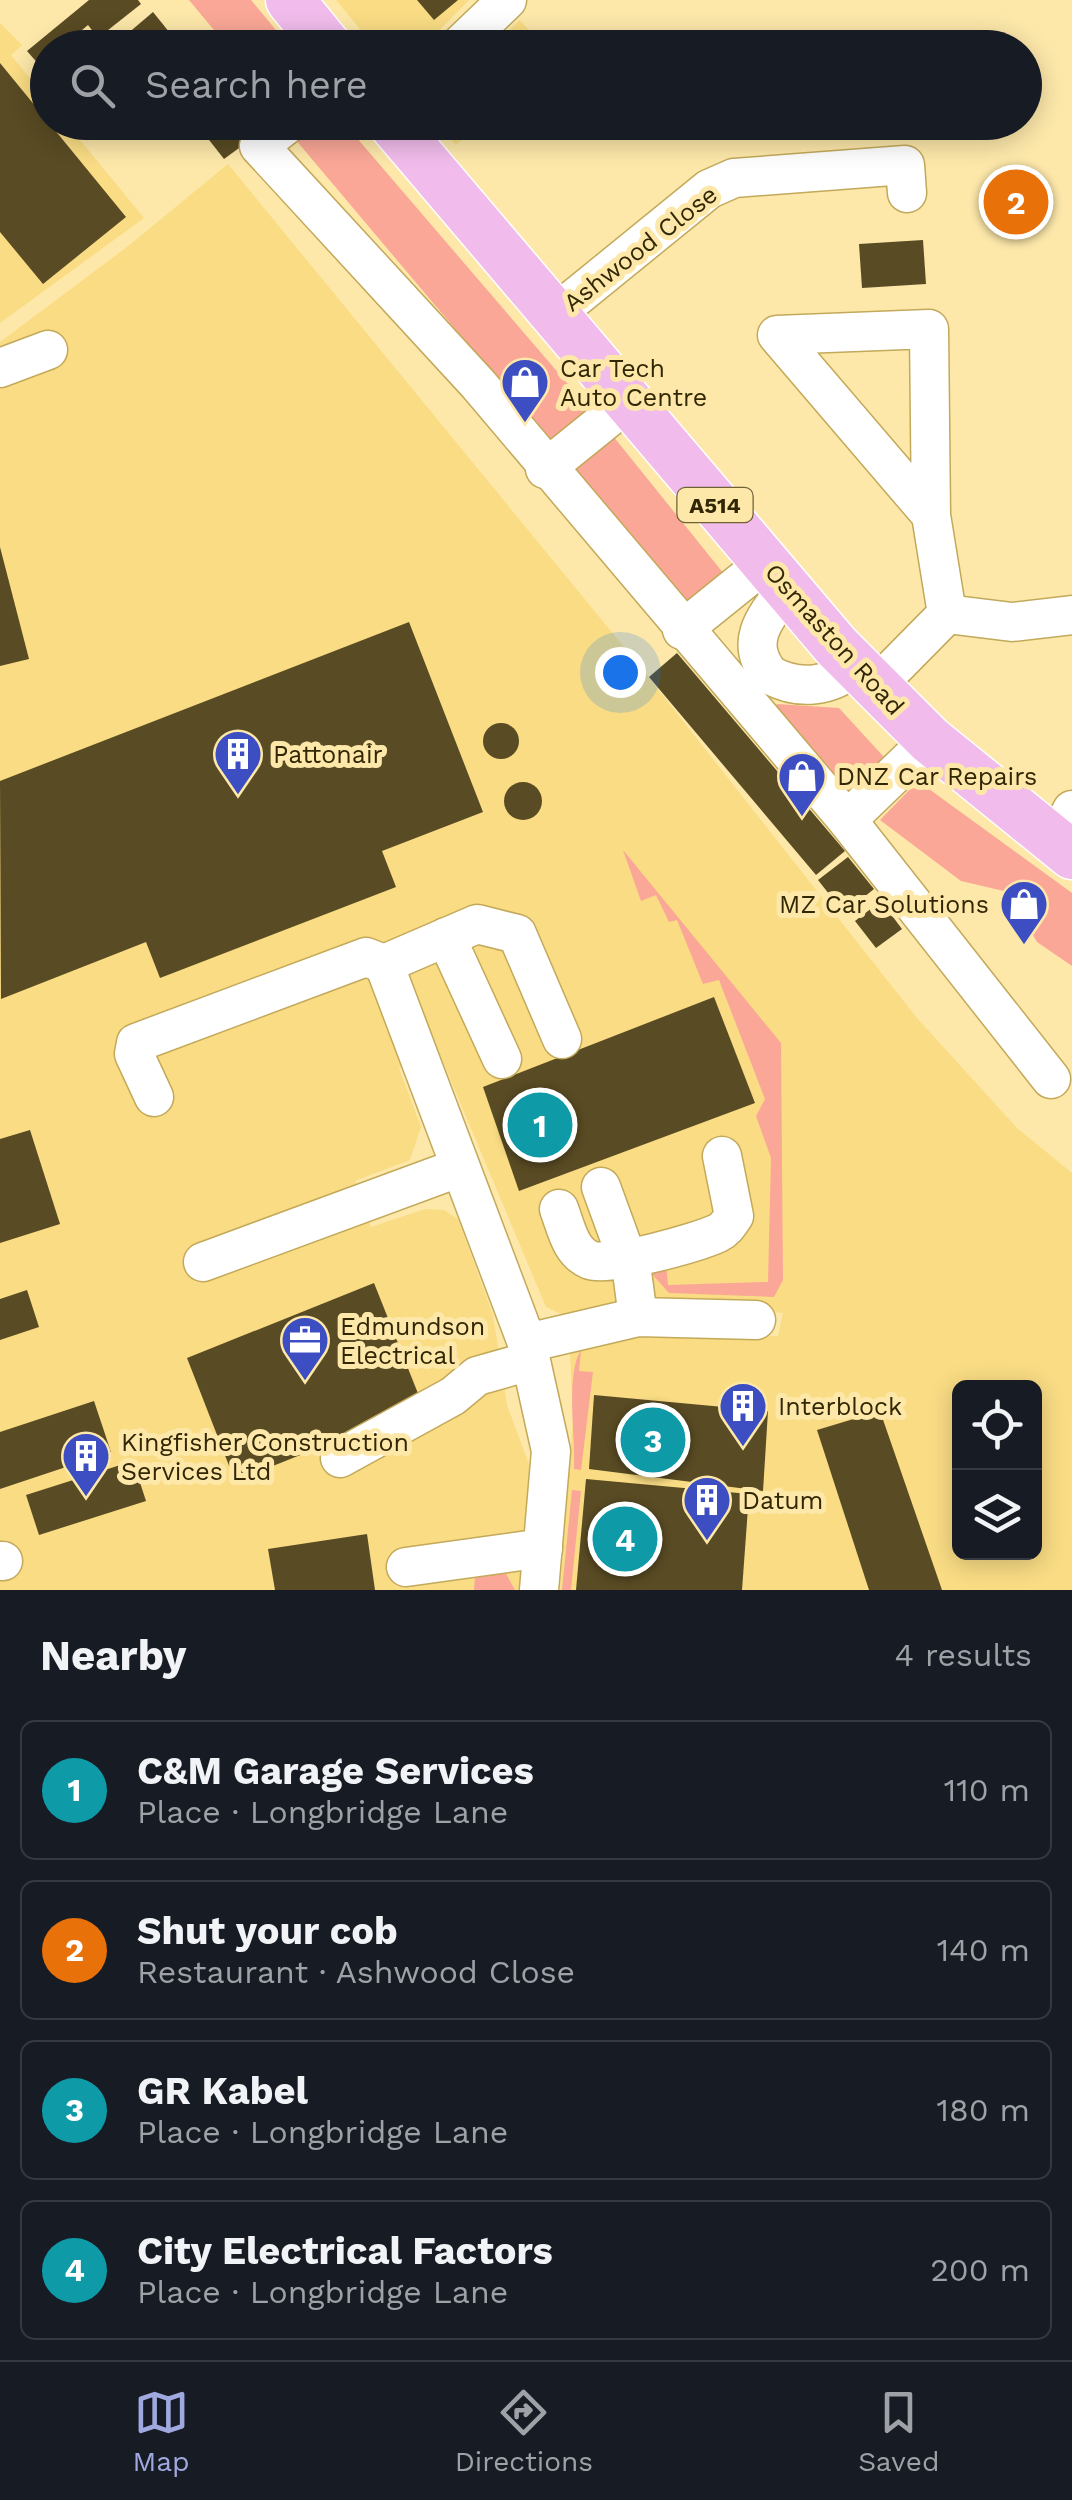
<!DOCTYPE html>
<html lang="en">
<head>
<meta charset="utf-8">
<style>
  :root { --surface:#171b24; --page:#20242c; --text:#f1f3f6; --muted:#9ea1a6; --line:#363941; --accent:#a0a9df }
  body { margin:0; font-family:"Work Sans",sans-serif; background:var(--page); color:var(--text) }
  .controls { position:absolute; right:30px; bottom:30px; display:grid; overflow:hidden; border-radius:15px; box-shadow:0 5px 25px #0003 }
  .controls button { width:90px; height:90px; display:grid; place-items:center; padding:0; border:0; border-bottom:2px solid var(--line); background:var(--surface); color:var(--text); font:50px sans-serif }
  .you { position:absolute; left:620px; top:672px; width:35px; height:35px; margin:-25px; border:8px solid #fff; border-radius:50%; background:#1a73e8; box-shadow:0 0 0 15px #1a73e833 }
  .badge { display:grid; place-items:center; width:65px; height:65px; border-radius:50%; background:var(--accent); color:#fff; font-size:32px; font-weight:700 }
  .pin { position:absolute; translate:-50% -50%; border:5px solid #fff; box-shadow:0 2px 10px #0006 }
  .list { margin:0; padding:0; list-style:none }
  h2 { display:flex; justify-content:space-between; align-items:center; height:130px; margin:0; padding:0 40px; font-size:42px }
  h2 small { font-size:32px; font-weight:400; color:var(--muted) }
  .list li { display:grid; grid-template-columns:65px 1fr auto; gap:30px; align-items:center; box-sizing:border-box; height:140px; margin:0 20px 20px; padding:0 20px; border:2px solid var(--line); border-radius:15px }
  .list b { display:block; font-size:38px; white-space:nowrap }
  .list p { margin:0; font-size:32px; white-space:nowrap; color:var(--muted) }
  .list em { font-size:32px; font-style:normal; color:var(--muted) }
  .icon { flex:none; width:55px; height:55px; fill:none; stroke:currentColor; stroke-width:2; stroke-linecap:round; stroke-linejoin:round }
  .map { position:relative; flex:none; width:1072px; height:1590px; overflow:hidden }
  .search { position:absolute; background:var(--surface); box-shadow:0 5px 25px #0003; left:30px; right:30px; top:30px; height:110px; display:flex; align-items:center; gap:25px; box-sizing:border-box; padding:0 35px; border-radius:55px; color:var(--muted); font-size:38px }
  .sheet { height:770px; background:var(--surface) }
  nav { display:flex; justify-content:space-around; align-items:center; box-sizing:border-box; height:140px; border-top:2px solid var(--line); background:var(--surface); font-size:28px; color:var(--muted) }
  nav a { display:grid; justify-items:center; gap:5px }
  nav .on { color:var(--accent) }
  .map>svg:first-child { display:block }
  .built { fill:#f9dc84; fill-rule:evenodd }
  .green { fill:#faa797 }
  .building { fill:#594b23 }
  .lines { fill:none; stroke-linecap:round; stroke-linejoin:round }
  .minor-casing { stroke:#c3a95a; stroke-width:41 }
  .major-casing { stroke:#fff; stroke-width:51 }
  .minor { stroke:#fff; stroke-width:38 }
  .major { stroke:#f1bceb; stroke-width:48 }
  .labels { text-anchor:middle; stroke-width:10; stroke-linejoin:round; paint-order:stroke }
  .shield { fill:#fde8aa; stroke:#6f6136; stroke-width:2.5 }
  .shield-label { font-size:22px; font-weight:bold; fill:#322705 }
  .street-label { font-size:25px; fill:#322705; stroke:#fde8aa }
  .poi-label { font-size:25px; fill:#322705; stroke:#fde8aa; text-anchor:start }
</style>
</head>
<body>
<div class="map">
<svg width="1072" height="1590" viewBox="0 0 1072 1590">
  <rect width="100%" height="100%" fill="#fde8aa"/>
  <g class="built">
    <path d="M336 0H469L422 48 375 47Z"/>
    <path d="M520 20 544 47H492Z"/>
    <path d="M0 23 22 45 11 55 47 99 48 122 66 123 144 218 0 323Z"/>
    <path d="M437 123H480L456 145Z"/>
    <path d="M228 164 642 669 917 1018 1017 1128 1072 1173V1590H560L573 1419 570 1353 602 1336H778L783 1313 661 1304 568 1317 546 1307 438 1050 399 1068 421 1127 410 1160 355 1181 371 1227 425 1209 444 1210 458 1219 493 1315 507 1405 533 1475 519 1590H0V342L127 247ZM960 1388H1034V1552H960Z"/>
  </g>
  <g class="green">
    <path d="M189 0H251L290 47H228Z"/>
    <path d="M315 123H344L591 411 551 443 295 139Z"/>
    <path d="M613 436 724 574 689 606 575 470Z"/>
    <path d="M777 704 839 708 894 768 859 803 808 757 771 713Z"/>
    <path d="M918 781 1072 893V966L1037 942 1008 892 961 881 880 820Z"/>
    <path d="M623 850 781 1043 783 1280 774 1297 669 1293 652 1274 654 1264H666L668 1285 768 1282 771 1158 756 1116 765 1099 719 980 703 984 677 920 669 922 656 895 641 901Z"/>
    <path d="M581 1350 579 1371 593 1372 581 1470 574 1469C576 1437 565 1375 581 1350Z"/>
    <path d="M572 1490 581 1491 571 1590H562Z"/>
    <path d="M504 1570 515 1590H474L475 1576Z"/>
  </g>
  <g class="building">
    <path d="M89 0H138L141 4 98 38 88 25 61 48H48V75L27 51Z"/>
    <path d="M417 0H458L434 20Z"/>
    <path d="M153 12 182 48H137L126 35Z"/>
    <path d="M0 63 126 217 43 284 0 232Z"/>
    <path d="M195 122H236L250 140 224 159Z"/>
    <path d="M923 240 926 284 862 288 859 244Z"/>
    <path d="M0 547 29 659 0 666Z"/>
    <path d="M409 622 483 812 382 851 396 887 160 978 146 942 1 999 0 781Z"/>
    <path d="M677 653 845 851 816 875 649 677Z"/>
    <circle cx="501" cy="741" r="18"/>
    <circle cx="523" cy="801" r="19"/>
    <path d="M848 857 874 889 844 913 818 880Z"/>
    <path d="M881 901 902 929 876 948 855 921Z"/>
    <path d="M714 997 755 1103 519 1191 483 1087Z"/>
    <path d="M30 1130 60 1224 0 1243V1139Z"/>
    <path d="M374 1283 423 1406 235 1481 187 1358Z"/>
    <path d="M27 1290 39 1327 0 1340V1299Z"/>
    <path d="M594 1395 768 1411 763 1491 589 1469Z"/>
    <path d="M94 1401 111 1452 0 1489V1432Z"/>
    <path d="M880 1411 942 1590H869L817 1430Z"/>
    <path d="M133 1461 146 1501 39 1535 26 1495Z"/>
    <path d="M586 1479 749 1494 742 1590H576Z"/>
    <path d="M367 1534 375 1590H275L268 1549Z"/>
  </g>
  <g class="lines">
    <g class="minor-casing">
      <g id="minor">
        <path d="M457 48 507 0"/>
        <path d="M290 122 259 146 478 384 847 820 1051 1079"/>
        <path d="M554 315 709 189 734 178 905 165 907 193"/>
        <path d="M0 368 48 350"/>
        <path d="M545 469 628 402"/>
        <path d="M787 589C765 617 743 642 770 675 799 691 831 687 855 666"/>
        <path d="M947 614 1012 622 1072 615"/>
        <path d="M682 630 765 563"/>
        <path d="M875 687 947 614 931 515 777 335 929 329 931 515"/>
        <path d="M847 820 930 740"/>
        <path d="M1054 843 1072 810"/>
        <path d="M446 937 502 1059"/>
        <path d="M384 964 477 924 517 934 562 1039"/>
        <path d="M154 1097 134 1054 136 1043 366 957 384 964 527 1343 551 1451 539 1590"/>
        <path d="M601 1187 632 1272 638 1317"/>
        <path d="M559 1209C566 1227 570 1252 590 1260 608 1268 699 1242 718 1233 726 1229 729 1223 734 1216L722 1156"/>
        <path d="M203 1262 458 1168"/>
        <path d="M527 1343 638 1317 756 1320"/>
        <path d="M340 1458 453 1396 477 1376 530 1361"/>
        <path d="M0 1561H3"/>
        <path d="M406 1567 543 1548"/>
      </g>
    </g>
    <g class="major-casing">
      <g id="major">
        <path d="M290 0 329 48"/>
        <path d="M391 122 837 647 930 740 1072 855"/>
      </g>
    </g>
    <use href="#minor" class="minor"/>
    <use href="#major" class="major"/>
  </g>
  <defs>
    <g id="shop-pin" transform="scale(2.5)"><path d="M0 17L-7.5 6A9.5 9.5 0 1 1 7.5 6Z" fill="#3d4ec2" stroke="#fde8aa"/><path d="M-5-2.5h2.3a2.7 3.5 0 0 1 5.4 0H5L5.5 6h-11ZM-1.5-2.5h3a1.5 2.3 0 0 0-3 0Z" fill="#fff"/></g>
    <g id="building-pin" transform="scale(2.5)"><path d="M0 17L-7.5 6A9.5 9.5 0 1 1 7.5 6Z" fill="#3d4ec2" stroke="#fde8aa"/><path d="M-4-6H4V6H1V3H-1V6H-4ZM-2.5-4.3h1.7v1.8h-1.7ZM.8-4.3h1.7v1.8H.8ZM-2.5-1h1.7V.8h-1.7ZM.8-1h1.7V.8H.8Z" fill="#fff"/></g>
    <g id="office-pin" transform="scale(2.5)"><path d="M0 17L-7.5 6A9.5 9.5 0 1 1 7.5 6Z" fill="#3d4ec2" stroke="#fde8aa"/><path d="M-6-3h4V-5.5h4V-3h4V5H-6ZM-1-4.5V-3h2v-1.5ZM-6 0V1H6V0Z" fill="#fff"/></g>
  </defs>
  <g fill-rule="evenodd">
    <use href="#shop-pin" x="525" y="382"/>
    <use href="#building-pin" x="238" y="754"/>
    <use href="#shop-pin" x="802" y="776"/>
    <use href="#shop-pin" x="1024" y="904"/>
    <use href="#office-pin" x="305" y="1340"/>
    <use href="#building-pin" x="743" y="1406"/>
    <use href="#building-pin" x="86" y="1456"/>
    <use href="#building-pin" x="707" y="1500"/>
  </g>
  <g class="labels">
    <rect class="shield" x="677.5" y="488" width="75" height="34" rx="8"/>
    <g class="shield-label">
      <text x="715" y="513">A514</text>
    </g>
    <g class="street-label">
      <text transform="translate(640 248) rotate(-38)" y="9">Ashwood Close</text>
      <text transform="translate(835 639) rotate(48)" y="9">Osmaston Road</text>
    </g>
    <g class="poi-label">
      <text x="560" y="377">Car Tech<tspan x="560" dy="29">Auto Centre</tspan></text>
      <text x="273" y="763">Pattonair</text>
      <text x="837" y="785">DNZ Car Repairs</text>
      <text x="989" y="913" text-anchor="end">MZ Car Solutions</text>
      <text x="340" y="1335">Edmundson<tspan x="340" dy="29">Electrical</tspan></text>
      <text x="778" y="1415">Interblock</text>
      <text x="121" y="1451">Kingfisher Construction<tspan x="121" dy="29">Services Ltd</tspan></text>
      <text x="742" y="1509">Datum</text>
    </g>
  </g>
</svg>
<div class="controls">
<button><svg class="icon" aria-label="locate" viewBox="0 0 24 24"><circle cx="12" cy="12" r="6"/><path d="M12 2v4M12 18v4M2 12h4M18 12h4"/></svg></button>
<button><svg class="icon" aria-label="layers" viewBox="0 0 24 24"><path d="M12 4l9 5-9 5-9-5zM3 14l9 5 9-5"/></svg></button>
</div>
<div class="you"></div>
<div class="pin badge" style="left:540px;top:1125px;background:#0f9aa8">1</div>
<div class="pin badge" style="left:1016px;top:202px;background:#e8710a">2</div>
<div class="pin badge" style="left:653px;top:1440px;background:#0f9aa8">3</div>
<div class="pin badge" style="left:625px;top:1539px;background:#0f9aa8">4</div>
<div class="search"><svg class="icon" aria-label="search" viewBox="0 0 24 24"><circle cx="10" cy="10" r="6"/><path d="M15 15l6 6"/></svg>Search here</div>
</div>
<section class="sheet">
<h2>Nearby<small>4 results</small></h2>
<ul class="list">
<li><span class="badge" style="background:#0f9aa8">1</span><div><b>C&amp;M Garage Services</b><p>Place · Longbridge Lane</p></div><em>110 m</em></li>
<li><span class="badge" style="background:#e8710a">2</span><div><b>Shut your cob</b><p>Restaurant · Ashwood Close</p></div><em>140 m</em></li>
<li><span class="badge" style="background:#0f9aa8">3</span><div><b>GR Kabel</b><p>Place · Longbridge Lane</p></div><em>180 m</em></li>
<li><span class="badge" style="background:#0f9aa8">4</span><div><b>City Electrical Factors</b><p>Place · Longbridge Lane</p></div><em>200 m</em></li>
</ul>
</section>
<nav>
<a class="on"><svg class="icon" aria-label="map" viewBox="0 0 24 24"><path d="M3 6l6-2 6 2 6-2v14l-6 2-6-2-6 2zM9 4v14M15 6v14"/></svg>Map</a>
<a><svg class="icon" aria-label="directions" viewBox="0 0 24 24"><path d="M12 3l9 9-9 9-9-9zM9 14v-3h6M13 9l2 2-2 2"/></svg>Directions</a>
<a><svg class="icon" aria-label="saved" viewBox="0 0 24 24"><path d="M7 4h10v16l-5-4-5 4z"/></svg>Saved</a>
</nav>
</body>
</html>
